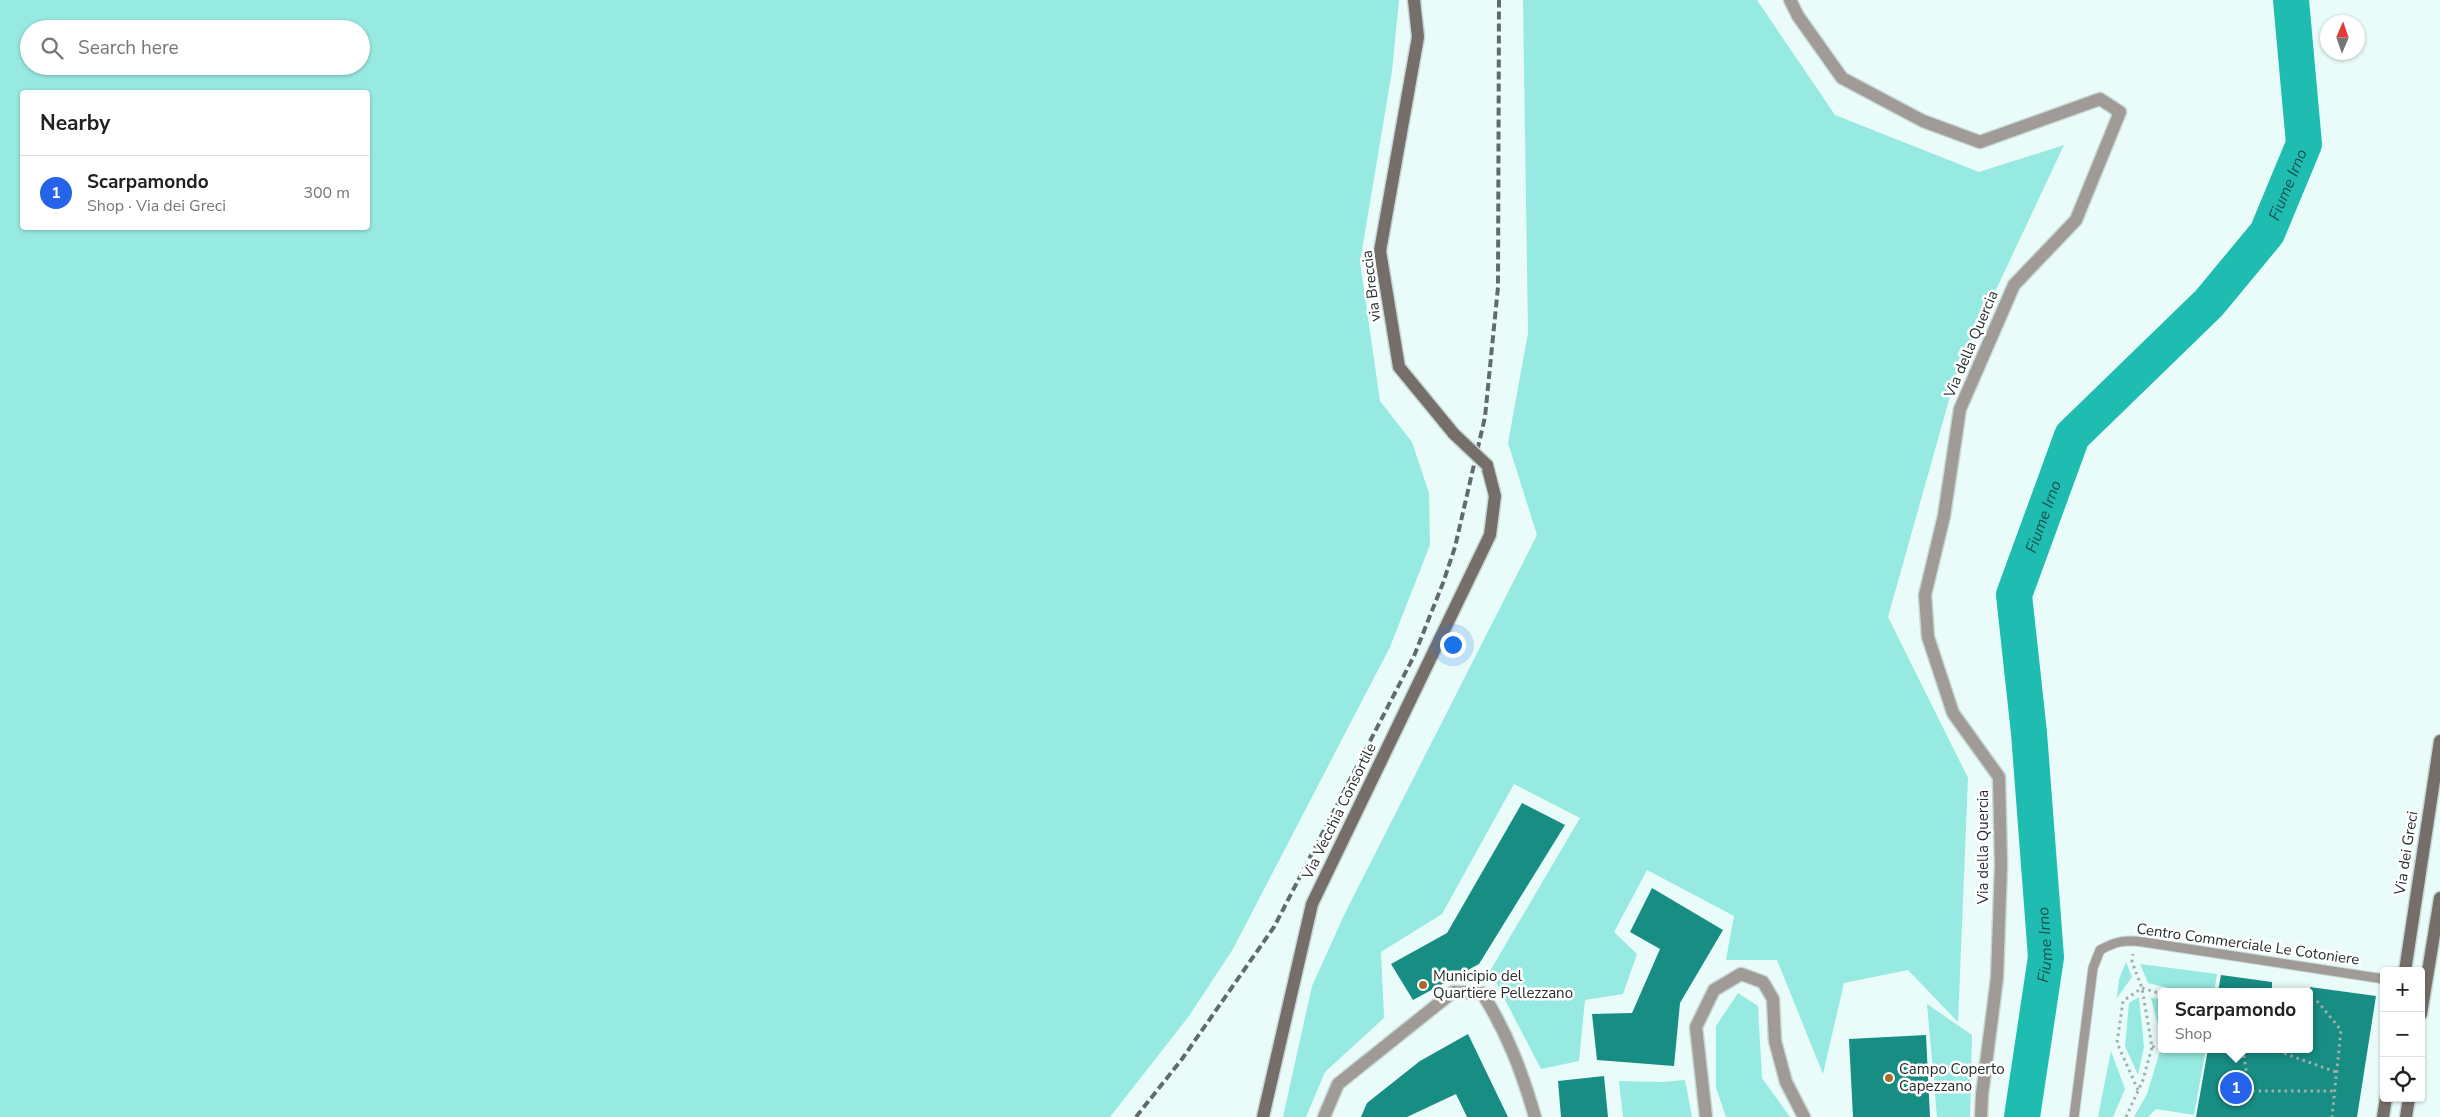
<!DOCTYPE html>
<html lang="en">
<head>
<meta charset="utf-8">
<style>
  :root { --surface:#fff; --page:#f2f2f2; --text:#222; --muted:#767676; --line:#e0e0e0; --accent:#2563eb }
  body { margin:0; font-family:"Nunito Sans",sans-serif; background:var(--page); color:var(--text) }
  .controls { position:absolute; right:15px; bottom:15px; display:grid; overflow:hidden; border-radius:5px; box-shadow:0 1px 4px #0004 }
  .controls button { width:45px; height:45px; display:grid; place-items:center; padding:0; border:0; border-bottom:1px solid var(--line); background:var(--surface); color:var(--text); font:25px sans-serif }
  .compass { position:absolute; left:2320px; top:15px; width:45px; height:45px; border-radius:50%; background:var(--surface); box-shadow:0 1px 4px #0004; rotate:2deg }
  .you { position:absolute; left:1452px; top:644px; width:18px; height:18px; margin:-12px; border:4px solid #fff; border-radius:50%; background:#1a73e8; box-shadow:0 0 0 8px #1a73e833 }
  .badge { display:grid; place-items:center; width:32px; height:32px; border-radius:50%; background:var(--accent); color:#fff; font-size:16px; font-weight:700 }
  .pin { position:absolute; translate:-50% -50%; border:2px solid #fff; box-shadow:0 1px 5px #0006 }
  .popup { position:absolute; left:2158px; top:988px; width:155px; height:65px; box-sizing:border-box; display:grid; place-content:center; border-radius:5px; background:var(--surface); filter:drop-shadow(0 1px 4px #0005); font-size:16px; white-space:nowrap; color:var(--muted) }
  .popup b { font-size:19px; color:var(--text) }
  .popup::after { content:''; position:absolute; left:50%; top:100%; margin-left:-10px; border:10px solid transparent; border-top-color:var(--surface) }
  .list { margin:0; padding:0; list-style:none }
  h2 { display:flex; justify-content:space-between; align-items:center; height:65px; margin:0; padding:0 20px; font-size:21px }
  h2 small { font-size:16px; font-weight:400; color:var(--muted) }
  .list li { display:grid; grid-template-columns:32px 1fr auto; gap:15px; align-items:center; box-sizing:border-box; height:75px; padding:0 20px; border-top:1px solid var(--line) }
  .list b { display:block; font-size:19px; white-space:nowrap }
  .list p { margin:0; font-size:16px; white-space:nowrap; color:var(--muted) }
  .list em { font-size:16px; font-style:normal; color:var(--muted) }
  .icon { flex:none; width:28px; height:28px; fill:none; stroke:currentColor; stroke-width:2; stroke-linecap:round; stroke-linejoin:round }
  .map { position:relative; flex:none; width:2440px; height:1117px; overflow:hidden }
  .search { position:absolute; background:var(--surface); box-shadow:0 1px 4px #0004; left:20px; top:20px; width:350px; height:55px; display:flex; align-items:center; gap:12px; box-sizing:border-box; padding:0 18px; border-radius:28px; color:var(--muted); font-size:19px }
  .panel { position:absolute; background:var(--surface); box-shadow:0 1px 4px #0004; left:20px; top:90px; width:350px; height:140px; border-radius:5px }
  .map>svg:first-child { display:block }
  .green { fill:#97eae1; fill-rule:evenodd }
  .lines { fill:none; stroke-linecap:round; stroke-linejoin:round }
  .river { stroke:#1fbcb1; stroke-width:36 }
  .building { fill:#188d84 }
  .lane-casing { stroke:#c6d7d4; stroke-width:11 }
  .street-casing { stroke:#c6d7d4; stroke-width:15 }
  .secondary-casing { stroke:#c6d7d4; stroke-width:15 }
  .path { stroke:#a1afad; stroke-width:3; stroke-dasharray:2.5 4; stroke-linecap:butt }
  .lane { stroke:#a09b96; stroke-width:9 }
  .street { stroke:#a09b96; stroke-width:12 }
  .secondary { stroke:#766f69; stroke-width:12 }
  .rail { stroke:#616c6a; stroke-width:4; stroke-dasharray:8 4; stroke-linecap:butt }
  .secondary-bridge-casing { stroke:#c6d7d4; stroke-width:15; stroke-linecap:butt }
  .secondary-bridge { stroke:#766f69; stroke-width:12 }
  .poi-dot { fill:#a76d2c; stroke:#fff; stroke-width:2 }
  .labels { text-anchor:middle; stroke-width:5; stroke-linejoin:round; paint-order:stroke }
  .street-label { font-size:15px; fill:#262e2d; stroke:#fff }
  .poi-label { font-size:15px; fill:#262e2d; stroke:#fff; text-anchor:start }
  .water-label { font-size:16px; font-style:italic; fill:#18534e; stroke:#fff }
</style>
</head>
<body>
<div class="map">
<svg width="2440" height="1117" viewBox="0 0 2440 1117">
  <rect width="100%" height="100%" fill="#e9fcf9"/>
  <g class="green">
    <path d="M0 0H1399L1392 71 1360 262 1380 401 1412 442 1429 493 1430 545 1390 647 1233 949 1189 1016 1110 1117H0ZM29 29H361V66H29ZM22 92H368V228H22Z"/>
    <path d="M1523 0H1757L1835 115 1979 172 2064 145 1956 375 1888 617 1968 778 1958 1022 1908 970 1844 983 1823 1074 1777 960H1726L1734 916 1647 870 1614 932 1637 954 1623 994 1585 1000 1579 1061 1541 1069 1490 971 1580 818 1514 784 1442 914 1381 952 1384 1018 1325 1072 1306 1117H1283L1312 986 1346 911 1537 535 1508 443 1528 333Z"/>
    <path d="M2126 962 2132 977 2117 998 2116 1005 2119 979Z"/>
    <path d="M2140 964 2217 974 2214 992H2170L2168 988 2148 983Z"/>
    <path d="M1738 993 1758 1006 1762 1078 1790 1117H1726L1716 1088V1026Z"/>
    <path d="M2139 997 2144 1047 2138 1075 2125 1046 2129 1003Z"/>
    <path d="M2151 998 2162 999V1041Z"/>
    <path d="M1927 1004 1972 1035 1970 1117H1937Z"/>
    <path d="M2111 1051 2125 1089 2113 1117H2098Z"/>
    <path d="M2160 1051 2205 1053 2194 1115 2156 1109 2148 1117H2134L2147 1094Z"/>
    <path d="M1685 1080 1692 1117H1623L1619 1081 1662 1082Z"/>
  </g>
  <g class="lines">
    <path class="river" id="s1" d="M2022 1117 2046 957 2029 733 2014 595 2072 436 2209 303 2267 233 2304 144 2291 0"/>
  </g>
  <g class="building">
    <path d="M1522 803 1565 825 1479 964 1413 1000 1391 964 1447 933Z"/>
    <path d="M1652 888 1723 930 1680 1003 1674 1066 1597 1060 1592 1014 1632 1013 1660 949 1630 932Z"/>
    <path d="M2221 975 2272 982V992H2218Z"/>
    <path d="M2310 987 2376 996 2357 1117H2196L2208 1049H2310Z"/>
    <path d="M1468 1034 1508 1117H1467L1456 1094 1407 1117H1361L1367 1103 1420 1061Z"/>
    <path d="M1926 1035 1930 1117H1853L1849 1039Z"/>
    <path d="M1604 1076 1608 1117H1561L1558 1081Z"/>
  </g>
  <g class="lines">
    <g class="lane-casing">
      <path id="lane" d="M2074 1117 2093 968 2100 950C2115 942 2125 939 2143 942L2384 979"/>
    </g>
    <g class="street-casing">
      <g id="street">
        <path d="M1790 0 1798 16 1842 78 1923 121 1980 142 2100 99 2120 112 2076 220 2014 285 1960 409 1944 516 1925 595 1928 637 1953 713 1999 777 2001 865 1997 978 1982 1095 1981 1117"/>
        <path d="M1324 1117 1338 1084 1453 992 1482 993C1507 1032 1522 1072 1535 1117"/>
        <path d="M1706 1117 1696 1027 1714 990 1741 974 1763 982 1773 999 1775 1041 1786 1082 1804 1117"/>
      </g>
    </g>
    <g class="secondary-casing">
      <g id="secondary">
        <path d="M1414 0 1418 37 1380 251 1399 367 1454 434"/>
        <path d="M2405 971 2440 741"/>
        <path d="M2421 1014 2440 898"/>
        <path d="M1263 1117 1312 904 1490 535 1495 496 1487 465"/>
        <path d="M2383 1117 2386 1098"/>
        <path d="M2406 1117 2409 1098"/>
      </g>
    </g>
    <g class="path">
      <path d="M2310 1002H2318L2341 1030 2332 1117"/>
      <path d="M2152 1047 2162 1045"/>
      <path d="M2243 1049 2249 1091H2334"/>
      <path d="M2272 1049 2336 1072"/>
      <path d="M2138 1090 2117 1043 2123 1001 2142 988 2162 994"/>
      <path d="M2126 1117 2143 1080 2152 1047 2142 988 2132 962 2133 954"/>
    </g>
    <use href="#lane" class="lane"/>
    <use href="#street" class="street"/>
    <use href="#secondary" class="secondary"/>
    <path class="rail" d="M1136 1117 1182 1059 1274 927 1414 656 1443 583 1455 547 1485 417 1498 287 1499 0"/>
    <g class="secondary-bridge-casing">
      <path id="secondary-bridge" d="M1454 434 1487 465"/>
    </g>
    <use href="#secondary-bridge" class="secondary-bridge"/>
  </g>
  <g class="poi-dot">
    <circle cx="1423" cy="985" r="5"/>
    <circle cx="1889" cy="1078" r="5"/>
  </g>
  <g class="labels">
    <g class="street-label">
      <text transform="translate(1371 286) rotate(-97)" y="5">via Breccia</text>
      <text transform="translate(1971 344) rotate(-67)" y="5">Via della Quercia</text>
      <text transform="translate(1339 811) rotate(-64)" y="5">Via Vecchia Consortile</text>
      <text transform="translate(1983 847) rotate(-90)" y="5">Via della Quercia</text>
      <text transform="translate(2406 853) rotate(-81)" y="5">Via dei Greci</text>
      <text transform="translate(2248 944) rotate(8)" y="5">Centro Commerciale Le Cotoniere</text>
    </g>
    <g class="poi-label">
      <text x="1433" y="981">Municipio del<tspan x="1433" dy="17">Quartiere Pellezzano</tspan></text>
      <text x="1899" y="1074">Campo Coperto<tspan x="1899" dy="17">Capezzano</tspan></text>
    </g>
    <g class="water-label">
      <text dy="6" stroke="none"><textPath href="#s1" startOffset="1029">Fiume Irno</textPath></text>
      <text dy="6" stroke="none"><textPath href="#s1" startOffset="609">Fiume Irno</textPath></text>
      <text dy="6" stroke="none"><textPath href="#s1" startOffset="174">Fiume Irno</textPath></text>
    </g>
  </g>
</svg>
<div class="controls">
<button>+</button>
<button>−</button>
<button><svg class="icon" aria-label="locate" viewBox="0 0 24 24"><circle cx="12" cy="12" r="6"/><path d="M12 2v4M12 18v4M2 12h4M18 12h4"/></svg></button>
</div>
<svg class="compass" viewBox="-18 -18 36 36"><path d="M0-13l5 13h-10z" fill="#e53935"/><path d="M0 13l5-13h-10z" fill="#767676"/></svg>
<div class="you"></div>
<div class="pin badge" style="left:2236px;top:1088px">1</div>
<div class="popup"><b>Scarpamondo</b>Shop</div>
<div class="search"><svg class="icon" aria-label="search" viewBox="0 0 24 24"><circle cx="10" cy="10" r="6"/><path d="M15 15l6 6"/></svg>Search here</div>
<section class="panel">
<h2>Nearby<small></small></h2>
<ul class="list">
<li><span class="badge">1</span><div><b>Scarpamondo</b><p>Shop · Via dei Greci</p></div><em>300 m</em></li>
</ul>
</section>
</div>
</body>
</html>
